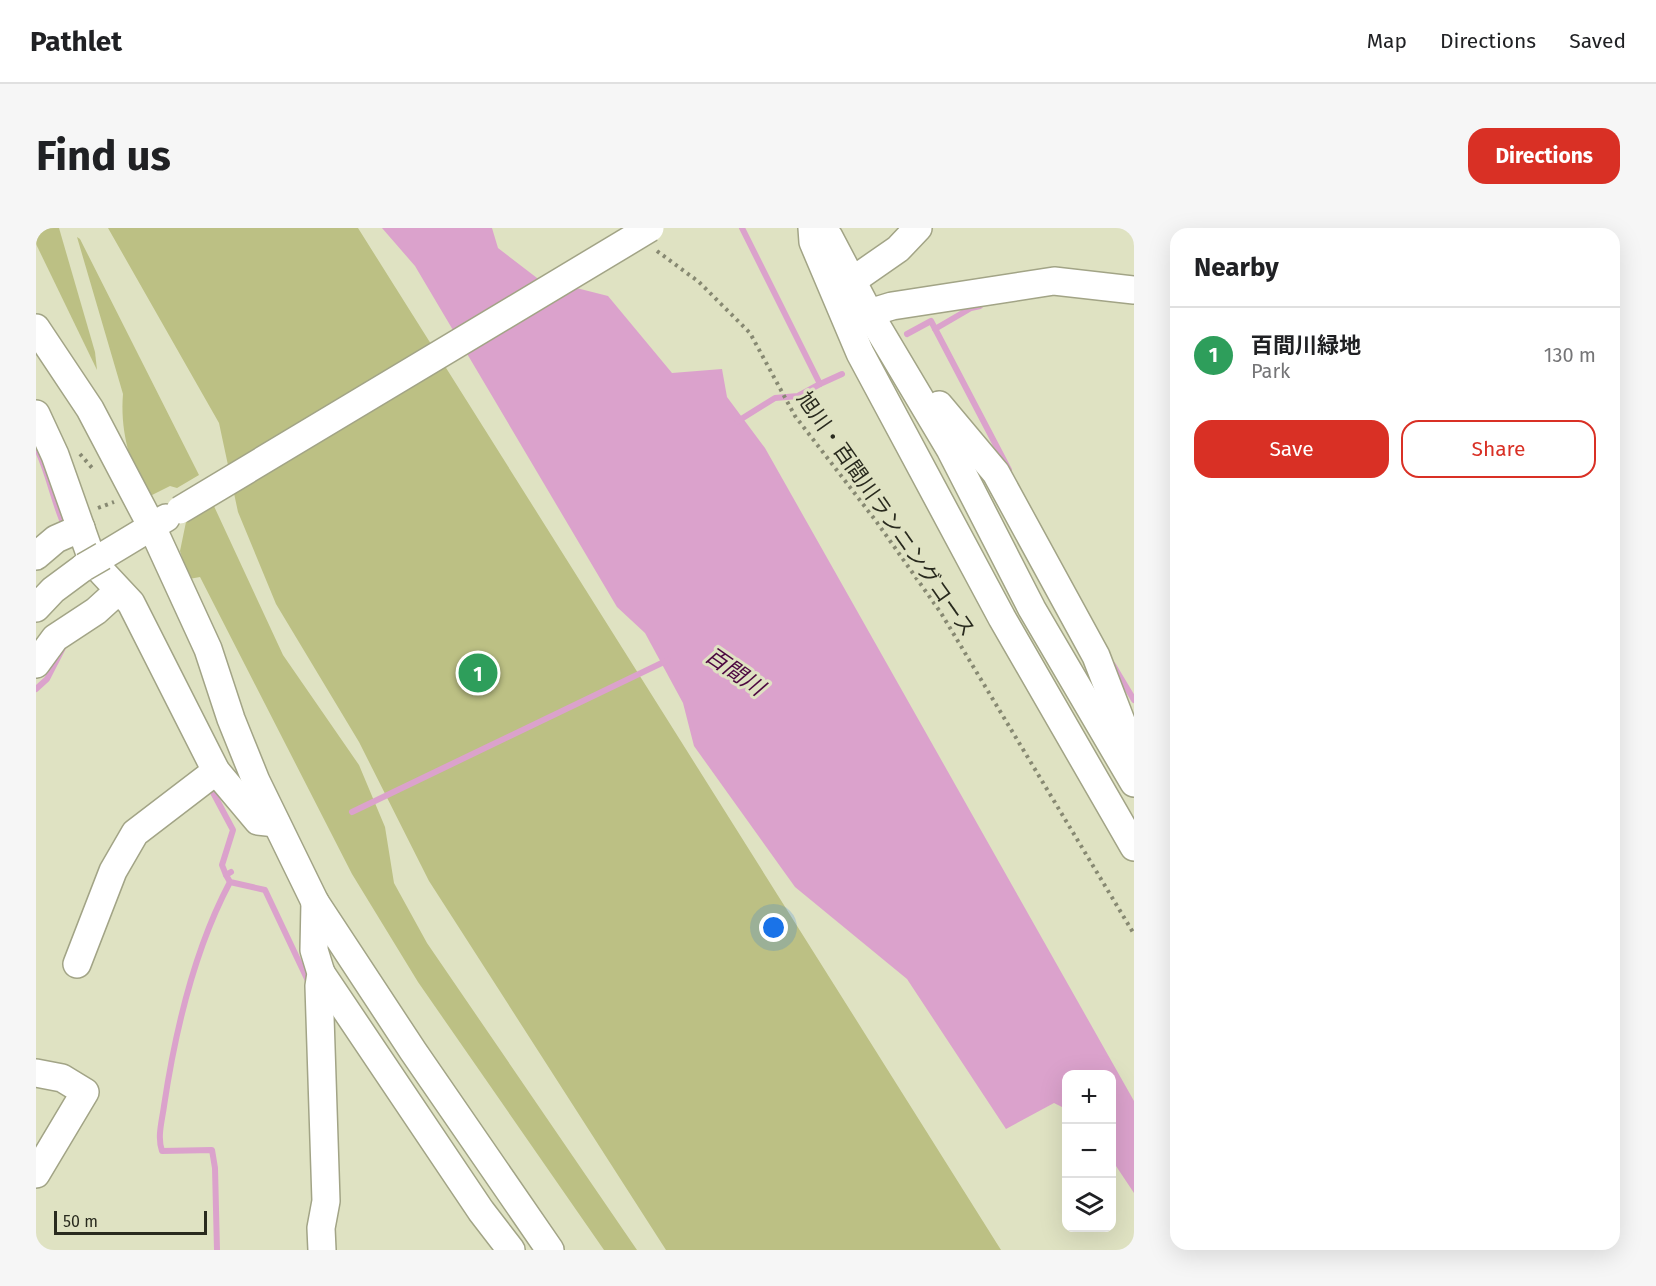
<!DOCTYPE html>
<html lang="en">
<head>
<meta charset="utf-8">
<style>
  :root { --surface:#fff; --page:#f6f6f6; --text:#202124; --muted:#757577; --line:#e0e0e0; --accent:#d93025 }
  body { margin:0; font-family:"Fira Sans","Noto Sans JP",sans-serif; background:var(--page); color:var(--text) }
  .controls { position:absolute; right:18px; bottom:18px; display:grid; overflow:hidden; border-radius:12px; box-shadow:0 6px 24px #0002 }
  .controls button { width:54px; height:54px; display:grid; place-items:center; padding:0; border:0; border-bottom:2px solid var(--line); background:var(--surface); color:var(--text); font:30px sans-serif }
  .scale { position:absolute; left:18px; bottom:15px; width:153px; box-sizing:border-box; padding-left:6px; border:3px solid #292a1e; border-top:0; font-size:16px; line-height:21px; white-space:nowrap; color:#292a1e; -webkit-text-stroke:4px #dfe2c2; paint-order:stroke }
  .you { position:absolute; left:738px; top:700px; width:21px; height:21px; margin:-15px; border:4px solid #fff; border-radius:50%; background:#1a73e8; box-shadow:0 0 0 9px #1a73e833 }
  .badge { display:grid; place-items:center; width:39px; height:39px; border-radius:50%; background:var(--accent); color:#fff; font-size:20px; font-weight:700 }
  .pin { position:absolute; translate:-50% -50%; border:3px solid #fff; box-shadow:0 2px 6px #0006 }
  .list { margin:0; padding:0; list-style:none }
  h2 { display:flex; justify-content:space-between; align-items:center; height:78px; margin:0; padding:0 24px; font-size:26px }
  h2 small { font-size:20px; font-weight:400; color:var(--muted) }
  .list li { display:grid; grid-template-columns:39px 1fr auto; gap:18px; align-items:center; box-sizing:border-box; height:96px; padding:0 24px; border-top:2px solid var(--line) }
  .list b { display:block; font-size:22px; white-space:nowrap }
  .list p { margin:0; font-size:20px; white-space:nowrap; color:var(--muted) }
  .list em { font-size:20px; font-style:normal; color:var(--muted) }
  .actions { display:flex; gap:12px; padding:18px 24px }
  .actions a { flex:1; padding:14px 0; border:2px solid var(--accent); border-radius:18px; text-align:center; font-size:21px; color:var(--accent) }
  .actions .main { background:var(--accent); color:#fff }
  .icon { flex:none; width:33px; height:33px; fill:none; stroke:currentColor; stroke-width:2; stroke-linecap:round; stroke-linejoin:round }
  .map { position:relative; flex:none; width:1098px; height:1022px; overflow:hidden; border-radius:18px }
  header { display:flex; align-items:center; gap:36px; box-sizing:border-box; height:84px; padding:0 30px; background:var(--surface); border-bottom:2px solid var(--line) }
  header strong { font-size:28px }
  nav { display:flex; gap:33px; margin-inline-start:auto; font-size:21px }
  .intro { display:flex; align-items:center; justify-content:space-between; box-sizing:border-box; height:144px; padding:0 36px }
  h1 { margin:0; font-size:42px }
  .button { padding:15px 27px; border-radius:18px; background:var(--accent); color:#fff; font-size:21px; font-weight:700 }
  main { display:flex; gap:36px; padding:0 36px }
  aside { flex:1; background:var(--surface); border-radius:18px; box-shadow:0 6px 24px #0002 }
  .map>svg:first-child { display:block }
  .green { fill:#bcc084 }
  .water { fill:#dba2cc }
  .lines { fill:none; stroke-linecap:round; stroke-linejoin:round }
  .stream { stroke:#dba2cc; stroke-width:6 }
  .minor-casing { stroke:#a2a486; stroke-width:30 }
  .path { stroke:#878972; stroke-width:4; stroke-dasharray:3 4.5; stroke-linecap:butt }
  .minor { stroke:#fff; stroke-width:27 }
  .minor-bridge-casing { stroke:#a2a486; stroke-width:30; stroke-linecap:butt }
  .minor-bridge { stroke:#fff; stroke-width:27 }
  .labels { text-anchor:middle; stroke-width:6; stroke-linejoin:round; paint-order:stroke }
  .street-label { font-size:21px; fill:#292a1e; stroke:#dfe2c2 }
  .water-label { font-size:22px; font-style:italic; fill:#4c0740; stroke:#dfe2c2 }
</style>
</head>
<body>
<header>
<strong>Pathlet</strong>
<nav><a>Map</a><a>Directions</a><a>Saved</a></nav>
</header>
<div class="intro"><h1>Find us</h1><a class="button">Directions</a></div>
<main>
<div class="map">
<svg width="1098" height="1022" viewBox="0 0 1098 1022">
  <rect width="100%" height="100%" fill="#dfe2c2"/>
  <g class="green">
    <path d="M0 0H23L59 124 61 142 0 16Z"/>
    <path d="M72 0H322L965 1022H630L393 653 323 514 240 376 202 284 183 195Z"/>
    <path d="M41 9 44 11 163 247 141 260 134 258 114 268C93 241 84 200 87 166Z"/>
    <path d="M177 276 247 427 323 537 349 599 358 655 391 715 601 1022H568L382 754 316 646 164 349 153 351 144 323 150 294Z"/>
  </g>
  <path class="water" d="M346 0H456L462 20 501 50 572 68 636 145 686 141 691 169 729 220 1098 873V965L1076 932V846H1030V881L1018 875 970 901 871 751 759 659 658 518 647 475 609 405 581 379 379 38Z"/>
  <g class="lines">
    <g class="stream">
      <path d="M706 0 784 156 806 146"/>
      <path d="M899 101 935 80 944 78"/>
      <path d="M871 106 895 93 973 242"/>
      <path d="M702 193 739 170 762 168 784 156"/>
      <path d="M0 219C13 245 17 273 29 299"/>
      <path d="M1077 437 1098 472"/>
      <path d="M0 461 11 451 30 414"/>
      <path d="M173 557 197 602 186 637 190 647 195 644"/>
      <path d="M316 584 632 432"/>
      <path d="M190 647 194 654 229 662 274 757"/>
      <path d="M181 1022 179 940 176 922 126 923C121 909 126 893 128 878 139 804 159 720 194 654"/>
    </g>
    <g class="minor-casing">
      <g id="minor">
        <path d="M776 0 777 14 824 125 966 390 1098 619"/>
        <path d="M793 9 833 85 914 221 996 381 1098 555"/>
        <path d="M816 53 862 21 882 0"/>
        <path d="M833 85 856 78 1018 53 1098 62"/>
        <path d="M0 100 54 181 116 299 172 421 195 491 220 553 279 674 377 823 514 1022"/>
        <path d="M903 177 960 245 1060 428 1098 527"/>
        <path d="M0 186 19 227 53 323 66 344 95 375 180 543 222 593 240 595"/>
        <path d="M0 328 20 311 45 300"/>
        <path d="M67 328 130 290"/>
        <path d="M0 380 17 362 48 339"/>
        <path d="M0 436 19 410 60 383 82 363"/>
        <path d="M279 674 278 722 285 745 283 758 290 973 285 1000 286 1022"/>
        <path d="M41 736 77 643 99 605 180 543"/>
        <path d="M285 745 445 983 475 1022"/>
        <path d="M0 845 26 850 49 864 0 946"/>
      </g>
    </g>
    <g class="path">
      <path d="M621 23 663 54 714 105 759 188 840 293 905 385 1098 706"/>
      <path d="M44 226 57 241"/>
      <path d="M62 280 78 274"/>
    </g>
    <use href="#minor" class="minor"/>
    <g class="minor-bridge-casing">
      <g id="minor-bridge">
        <path d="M144 282 614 0"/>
        <path d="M48 339 67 328"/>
      </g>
    </g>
    <use href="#minor-bridge" class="minor-bridge"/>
  </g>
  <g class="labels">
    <g class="street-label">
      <text transform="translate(850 286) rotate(55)" y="7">旭川・百間川ランニングコース</text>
    </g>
    <g class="water-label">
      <text transform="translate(699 443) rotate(35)" y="8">百間川</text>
    </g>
  </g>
</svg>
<div class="controls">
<button>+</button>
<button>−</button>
<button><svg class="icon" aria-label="layers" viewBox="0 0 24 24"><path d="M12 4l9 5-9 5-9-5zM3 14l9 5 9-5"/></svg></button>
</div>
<div class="scale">50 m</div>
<div class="you"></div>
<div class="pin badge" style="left:442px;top:445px;background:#2e9e5b">1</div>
</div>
<aside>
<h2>Nearby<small></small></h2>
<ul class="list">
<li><span class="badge" style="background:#2e9e5b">1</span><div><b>百間川緑地</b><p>Park</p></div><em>130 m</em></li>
</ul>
<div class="actions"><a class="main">Save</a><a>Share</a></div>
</aside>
</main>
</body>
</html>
